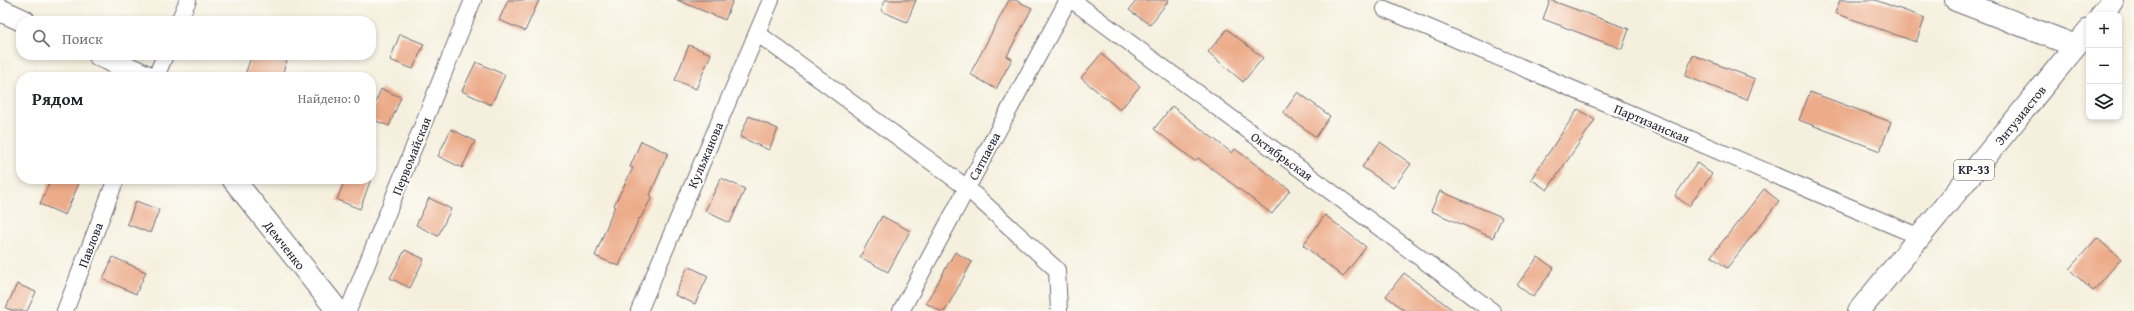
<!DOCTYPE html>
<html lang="ru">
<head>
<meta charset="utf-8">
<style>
  :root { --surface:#fff; --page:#f6f6f6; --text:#202124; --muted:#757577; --line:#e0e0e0 }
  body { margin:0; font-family:"Gentium Book Plus",serif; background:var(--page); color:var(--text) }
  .controls { position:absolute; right:12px; top:12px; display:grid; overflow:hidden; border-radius:8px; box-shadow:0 2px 6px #0003 }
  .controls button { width:36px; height:36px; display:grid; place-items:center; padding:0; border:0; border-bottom:1px solid var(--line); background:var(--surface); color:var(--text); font:20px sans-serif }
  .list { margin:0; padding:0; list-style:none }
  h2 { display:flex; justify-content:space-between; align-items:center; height:52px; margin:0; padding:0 16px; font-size:17px }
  h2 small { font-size:13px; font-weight:400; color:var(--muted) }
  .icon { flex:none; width:22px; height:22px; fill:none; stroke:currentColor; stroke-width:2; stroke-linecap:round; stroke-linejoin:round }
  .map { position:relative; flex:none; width:2134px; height:311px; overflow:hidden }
  .search { position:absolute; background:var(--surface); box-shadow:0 2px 6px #0003; left:16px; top:16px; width:360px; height:44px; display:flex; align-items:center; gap:10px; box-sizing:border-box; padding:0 14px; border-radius:16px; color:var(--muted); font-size:15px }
  .panel { position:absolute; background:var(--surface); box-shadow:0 2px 6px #0003; left:16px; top:72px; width:360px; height:112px; border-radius:16px }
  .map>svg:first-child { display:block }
  .building { fill:#ecab89 }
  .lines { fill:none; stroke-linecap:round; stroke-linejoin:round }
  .street-casing { stroke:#6c6a74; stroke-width:18 }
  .secondary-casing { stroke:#6c6a74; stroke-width:24 }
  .primary-casing { stroke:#6c6a74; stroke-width:24 }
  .street { stroke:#fff; stroke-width:16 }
  .secondary { stroke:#fff; stroke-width:22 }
  .primary { stroke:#fff; stroke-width:22 }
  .labels { text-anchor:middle; stroke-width:4; stroke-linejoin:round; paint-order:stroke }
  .shield { fill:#fdfcf7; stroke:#646373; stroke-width:1 }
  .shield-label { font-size:12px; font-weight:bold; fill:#22223b }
  .street-label { font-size:13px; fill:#22223b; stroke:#fdfcf7 }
</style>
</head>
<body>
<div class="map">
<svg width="2134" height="311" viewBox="0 0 2134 311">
  <rect width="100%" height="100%" fill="#fdfcf7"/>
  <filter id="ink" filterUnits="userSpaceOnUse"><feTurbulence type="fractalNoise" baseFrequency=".025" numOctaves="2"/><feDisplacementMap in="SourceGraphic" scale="8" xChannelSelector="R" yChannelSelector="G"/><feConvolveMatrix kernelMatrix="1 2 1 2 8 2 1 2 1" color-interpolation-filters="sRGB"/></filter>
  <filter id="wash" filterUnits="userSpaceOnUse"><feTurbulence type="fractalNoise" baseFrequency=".012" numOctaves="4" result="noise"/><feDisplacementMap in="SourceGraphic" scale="16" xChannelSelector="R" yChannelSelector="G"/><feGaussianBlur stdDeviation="0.9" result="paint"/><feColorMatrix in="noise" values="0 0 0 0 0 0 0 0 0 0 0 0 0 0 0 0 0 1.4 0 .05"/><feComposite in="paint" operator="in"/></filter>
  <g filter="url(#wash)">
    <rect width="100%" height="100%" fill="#f5f0de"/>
    <g id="blocks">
      <g class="building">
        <path d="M508 0H539L525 31 499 20Z"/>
        <path d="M677 0H733L725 20Z"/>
        <path d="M885 0H916L907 22 881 11Z"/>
        <path d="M1009 0H1015L1032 8 1007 56 1012 59 996 89 970 74Z"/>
        <path d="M1137 0H1169L1150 25 1129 10Z"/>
        <path d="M1550 0 1629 29 1622 49 1543 19Z"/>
        <path d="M1840 0H1875L1925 18 1916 42 1835 13Z"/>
        <path d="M1227 29 1263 58 1243 82 1208 52Z"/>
        <path d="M400 34 424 44 413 69 390 60Z"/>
        <path d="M689 45 711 54 696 89 675 80Z"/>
        <path d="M1101 54 1140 86 1120 110 1081 78Z"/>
        <path d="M252 55H289L281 77H244Z"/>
        <path d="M1693 55 1755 79 1747 100 1685 76Z"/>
        <path d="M476 62 505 75 491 105 462 91Z"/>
        <path d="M381 89 401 97 389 126 371 119V113Z"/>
        <path d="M1298 92 1330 116 1316 137 1283 113Z"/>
        <path d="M1810 92 1891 122 1880 151 1799 120Z"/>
        <path d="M1172 106 1232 153 1235 149 1290 190 1272 214 1198 158 1195 161 1154 129Z"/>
        <path d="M1578 109 1595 120 1547 190 1531 179Z"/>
        <path d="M749 116 778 129 769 150 740 137Z"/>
        <path d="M451 129 475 141 462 168 438 156Z"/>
        <path d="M641 141 668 153 650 195 652 197 640 219 639 218 619 266 595 256 615 206 614 205 633 168 630 167Z"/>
        <path d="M1380 142 1411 164 1393 188 1362 167Z"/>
        <path d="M1697 163 1712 174 1689 206 1675 196Z"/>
        <path d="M721 178 745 189 730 223 705 211Z"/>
        <path d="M51 179H81L65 215 40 204Z"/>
        <path d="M345 179H371L360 209 337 200Z"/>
        <path d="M1764 189 1779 201 1727 268 1711 256Z"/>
        <path d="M1440 191 1502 217 1493 238 1431 211Z"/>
        <path d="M429 198 451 209 438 236 416 225Z"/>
        <path d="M136 201 159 210 150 233 127 224Z"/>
        <path d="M1325 215 1366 247 1343 277 1303 245Z"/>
        <path d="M882 216 910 231 888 272 860 257Z"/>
        <path d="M2097 238 2121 259 2093 291 2069 269Z"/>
        <path d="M405 250 424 259 410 288 390 278Z"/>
        <path d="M955 252 972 262 945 311H940L926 303Z"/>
        <path d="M113 257 146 272 136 294 103 279Z"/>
        <path d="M1538 257 1554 268 1533 297 1517 285Z"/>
        <path d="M688 266 708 276 695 304 675 295Z"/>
        <path d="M1404 273 1454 311H1405L1386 296Z"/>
        <path d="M17 284 36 292 27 311H13L6 308Z"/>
      </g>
    </g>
  </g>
  <g filter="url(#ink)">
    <use href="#blocks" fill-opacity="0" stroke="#6c6a74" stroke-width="1"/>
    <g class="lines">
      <g class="street-casing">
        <g id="street">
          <path d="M1072 0 1492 311"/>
          <path d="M1385 9 1920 237"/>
          <path d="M179 21 188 0"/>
          <path d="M757 33 967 188 1057 270 1059 311"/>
          <path d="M156 77 165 55"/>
          <path d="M65 311 116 179"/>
          <path d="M348 311 473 0"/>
          <path d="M639 311 771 0"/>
          <path d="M901 311 1068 0"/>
        </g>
      </g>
      <g class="secondary-casing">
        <g id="secondary">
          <path d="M1956 0 2076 46"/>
          <path d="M0 10 24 21"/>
          <path d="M99 55 148 77"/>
          <path d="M233 179 338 311"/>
        </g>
      </g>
      <g class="primary-casing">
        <g id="primary">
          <path d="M2101 15 2113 0"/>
          <path d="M1859 311 2089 30"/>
        </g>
      </g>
      <use href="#street" class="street"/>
      <use href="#secondary" class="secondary"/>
      <use href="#primary" class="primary"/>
    </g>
  </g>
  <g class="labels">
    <rect class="shield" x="1954" y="160" width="40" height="20" rx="3"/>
    <g class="shield-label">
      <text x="1974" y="174">KP-33</text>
    </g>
    <g class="street-label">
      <text transform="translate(2020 115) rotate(-51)" y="5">Энтузиастов</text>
      <text transform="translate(1652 123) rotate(23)" y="5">Партизанская</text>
      <text transform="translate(705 155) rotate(-67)" y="5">Кульжанова</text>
      <text transform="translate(411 156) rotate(-68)" y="5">Первомайская</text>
      <text transform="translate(984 156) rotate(-62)" y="5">Сатпаева</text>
      <text transform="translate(1282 156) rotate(36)" y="5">Октябрьская</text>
      <text transform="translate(90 245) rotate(-69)" y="5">Павлова</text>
      <text transform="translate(285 245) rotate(52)" y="5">Демченко</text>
    </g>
  </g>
</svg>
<div class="controls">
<button>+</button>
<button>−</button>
<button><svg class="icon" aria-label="layers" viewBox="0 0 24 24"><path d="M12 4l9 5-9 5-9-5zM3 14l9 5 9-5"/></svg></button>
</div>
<div class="search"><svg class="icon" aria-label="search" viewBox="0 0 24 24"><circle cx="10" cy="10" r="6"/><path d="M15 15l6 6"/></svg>Поиск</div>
<section class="panel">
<h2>Рядом<small>Найдено: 0</small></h2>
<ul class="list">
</ul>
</section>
</div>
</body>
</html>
